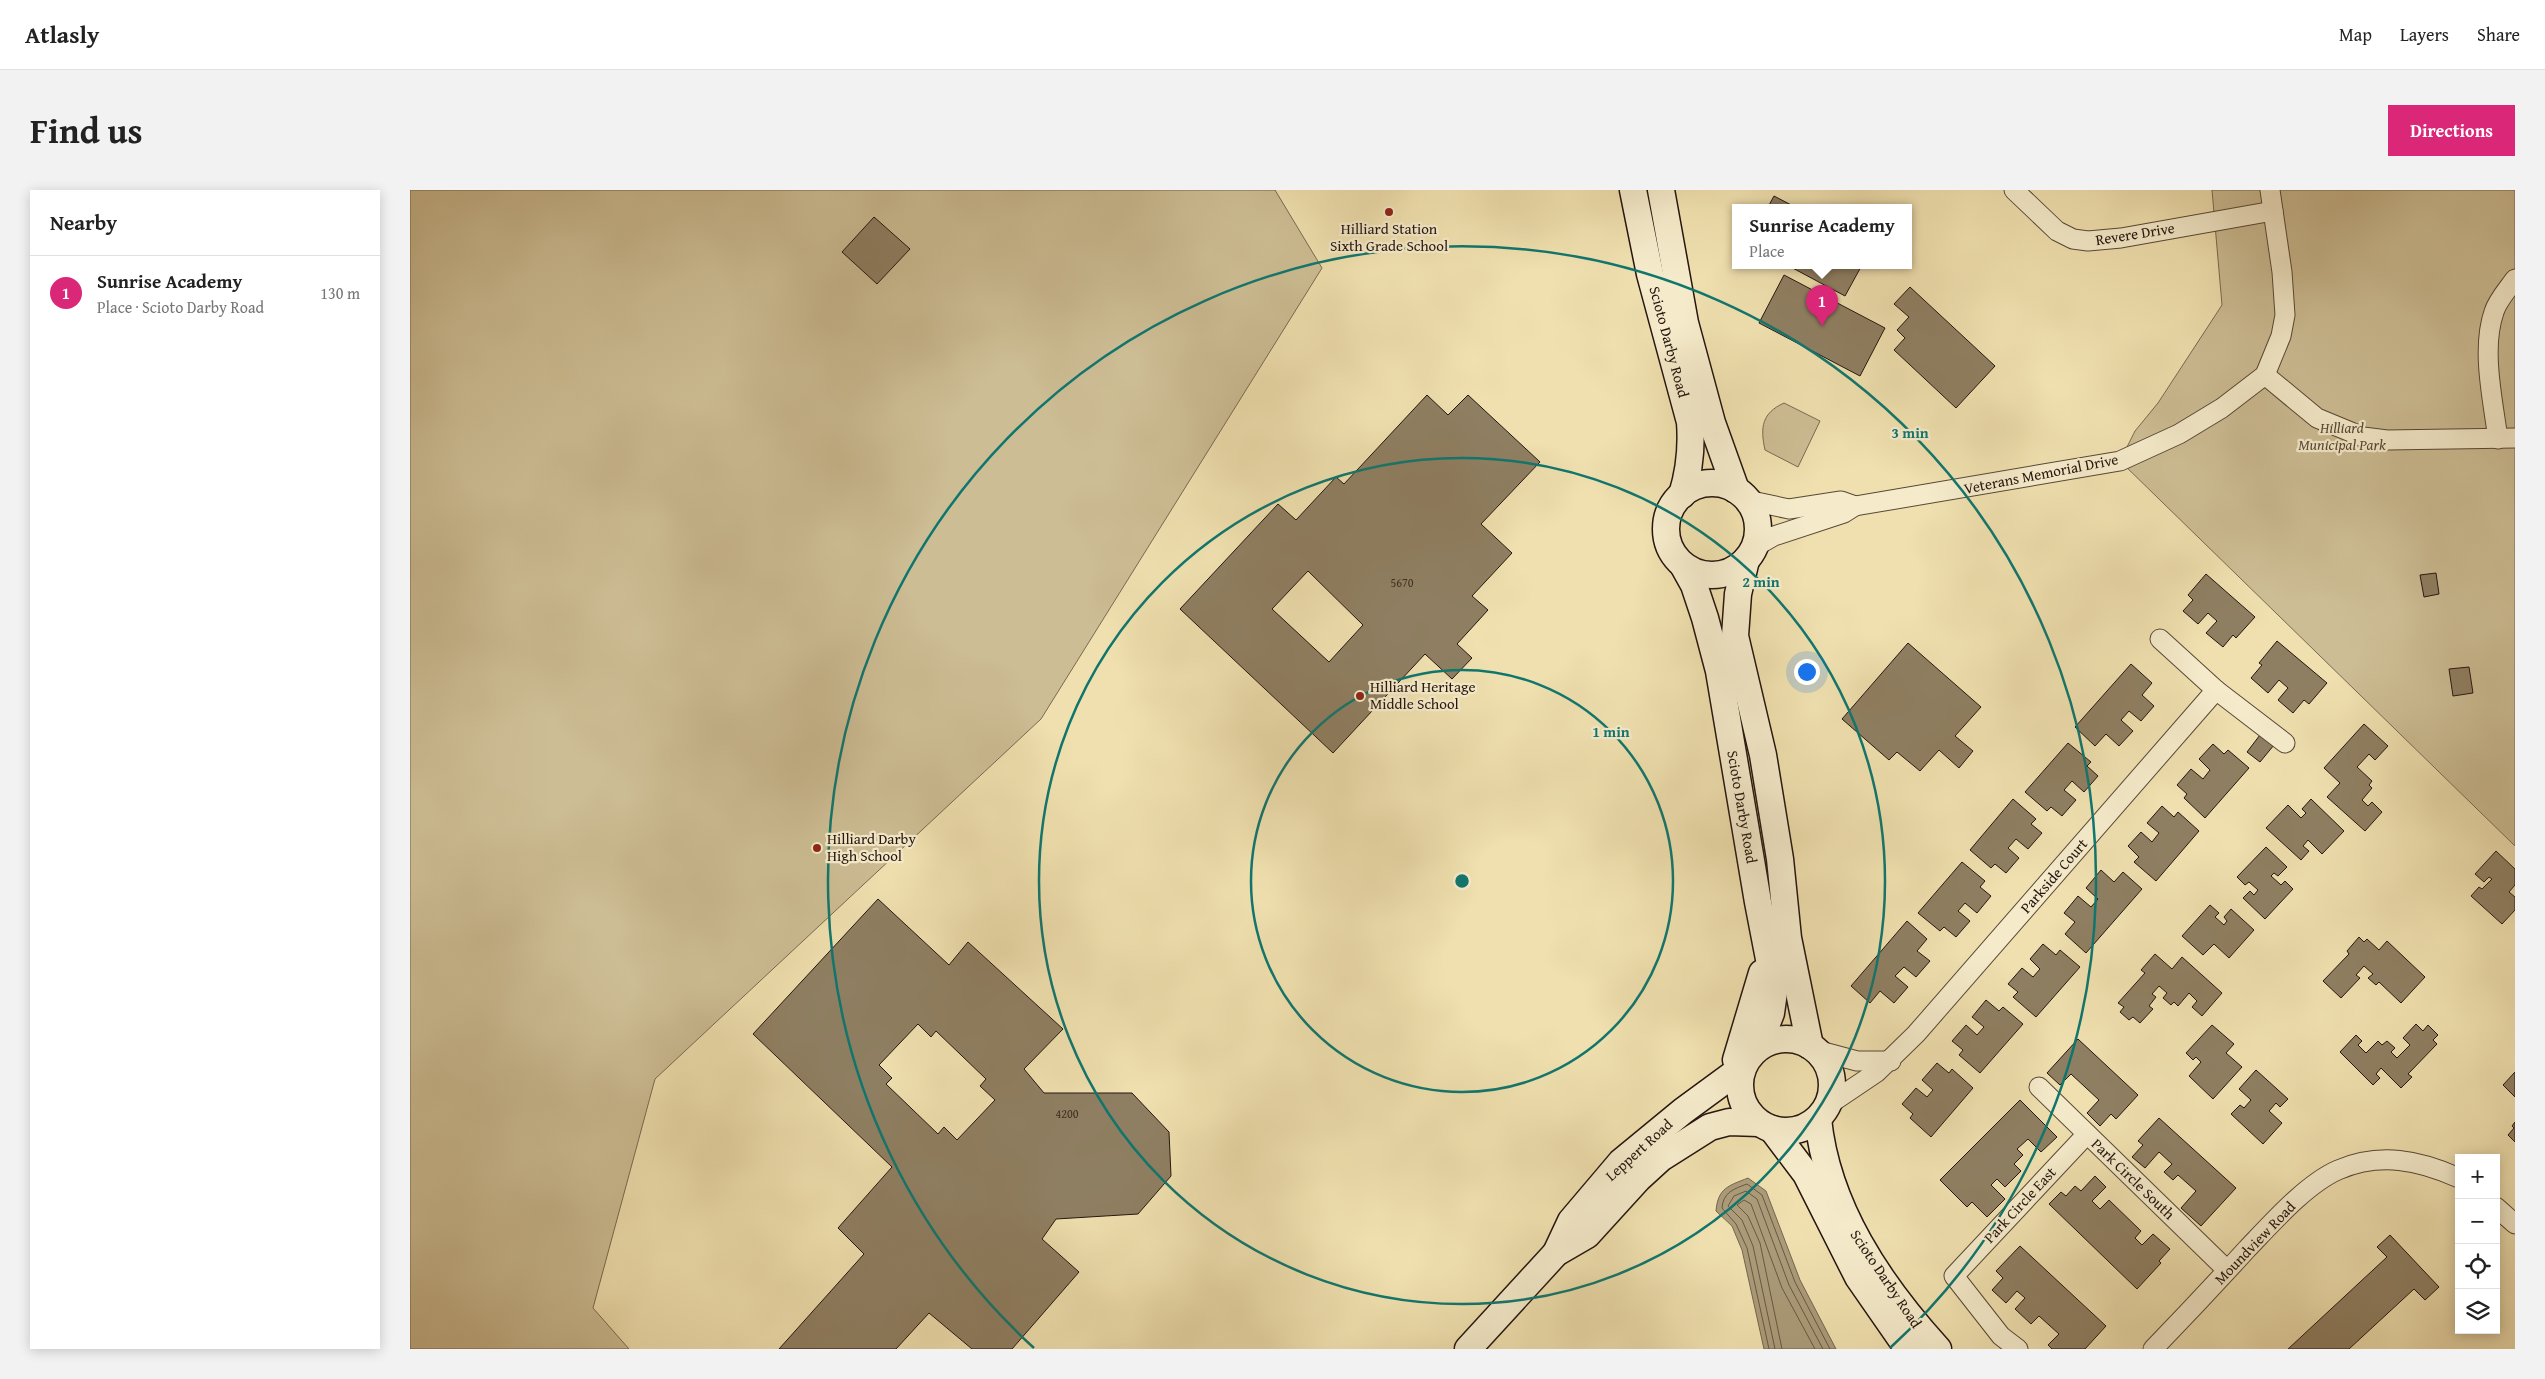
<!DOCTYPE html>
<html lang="en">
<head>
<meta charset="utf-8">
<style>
  :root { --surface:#fff; --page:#f2f2f2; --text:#222; --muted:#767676; --line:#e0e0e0; --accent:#db2777 }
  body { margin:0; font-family:"Gentium Book Plus",serif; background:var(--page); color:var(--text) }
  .controls { position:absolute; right:15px; bottom:15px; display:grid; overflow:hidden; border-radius:0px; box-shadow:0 2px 12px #0003 }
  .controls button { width:45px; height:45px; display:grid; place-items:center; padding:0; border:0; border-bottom:1px solid var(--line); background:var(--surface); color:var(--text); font:25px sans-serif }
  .you { position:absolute; left:1396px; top:481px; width:18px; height:18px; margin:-12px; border:4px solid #fff; border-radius:50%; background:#1a73e8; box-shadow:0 0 0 8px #1a73e833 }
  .badge { display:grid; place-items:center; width:32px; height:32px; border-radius:50%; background:var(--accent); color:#fff; font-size:16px; font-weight:700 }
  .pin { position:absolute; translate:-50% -41px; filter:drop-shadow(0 1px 2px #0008) }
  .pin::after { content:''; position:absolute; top:26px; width:18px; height:15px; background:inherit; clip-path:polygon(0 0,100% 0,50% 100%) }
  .popup { position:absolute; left:1322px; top:14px; width:180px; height:65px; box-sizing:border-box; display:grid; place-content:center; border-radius:0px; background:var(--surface); filter:drop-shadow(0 1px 4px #0005); font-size:16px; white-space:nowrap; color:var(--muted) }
  .popup b { font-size:19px; color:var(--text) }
  .popup::after { content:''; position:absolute; left:50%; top:100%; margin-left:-10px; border:10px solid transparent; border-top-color:var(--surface) }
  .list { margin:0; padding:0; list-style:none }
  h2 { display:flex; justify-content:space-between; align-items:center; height:65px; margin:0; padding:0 20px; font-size:21px }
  h2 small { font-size:16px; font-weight:400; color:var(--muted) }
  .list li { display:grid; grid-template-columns:32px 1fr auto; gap:15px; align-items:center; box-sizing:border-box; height:75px; padding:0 20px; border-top:1px solid var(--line) }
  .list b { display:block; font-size:19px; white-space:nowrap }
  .list p { margin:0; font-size:16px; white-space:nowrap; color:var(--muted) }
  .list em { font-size:16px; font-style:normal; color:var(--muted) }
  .icon { flex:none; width:28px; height:28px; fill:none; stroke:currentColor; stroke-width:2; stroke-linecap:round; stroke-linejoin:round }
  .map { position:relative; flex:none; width:2105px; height:1159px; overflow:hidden; border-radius:0px }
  header { display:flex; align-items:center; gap:30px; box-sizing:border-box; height:70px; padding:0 25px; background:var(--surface); border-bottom:1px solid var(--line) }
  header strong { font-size:24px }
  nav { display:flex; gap:28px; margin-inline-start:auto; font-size:18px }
  .intro { display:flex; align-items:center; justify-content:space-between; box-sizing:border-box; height:120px; padding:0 30px }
  h1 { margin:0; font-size:35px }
  .button { padding:12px 22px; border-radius:0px; background:var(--accent); color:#fff; font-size:18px; font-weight:700 }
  main { display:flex; gap:30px; padding:0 30px }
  aside { flex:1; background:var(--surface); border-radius:0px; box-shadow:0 2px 12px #0003 }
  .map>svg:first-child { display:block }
  .green { fill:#cdbd94; stroke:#796952 }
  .water { fill:#ab9b79; stroke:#75654f }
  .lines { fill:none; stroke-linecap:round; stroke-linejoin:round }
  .shore { stroke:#685844; stroke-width:1 }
  .building { fill:#8f7f62; stroke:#25150f; fill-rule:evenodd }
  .minor-casing { stroke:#584837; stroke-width:21 }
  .secondary-casing { stroke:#25150f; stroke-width:29 }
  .minor { stroke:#f5ebcb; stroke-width:19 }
  .secondary { stroke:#f5ebcb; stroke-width:26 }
  .ring { fill:none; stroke:#0f766e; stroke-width:2.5 }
  .poi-dot { fill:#8f2418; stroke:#f5ebcb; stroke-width:2 }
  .labels { text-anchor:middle; stroke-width:4.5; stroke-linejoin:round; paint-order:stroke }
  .number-label { font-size:12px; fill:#403024 }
  .poi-label { font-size:15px; fill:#25150f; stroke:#f5ebcb; text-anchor:start }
  .street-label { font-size:15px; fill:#25150f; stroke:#f5ebcb }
  .park-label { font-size:15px; font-style:italic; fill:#574737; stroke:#f5ebcb }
  .centre { fill:#0f766e; stroke:#f5ebcb; stroke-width:2.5 }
  .ring-label { font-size:15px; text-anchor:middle; font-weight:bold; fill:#0f766e; stroke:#f5ebcb; stroke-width:4.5; stroke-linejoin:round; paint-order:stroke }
</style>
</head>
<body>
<header>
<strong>Atlasly</strong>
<nav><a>Map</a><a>Layers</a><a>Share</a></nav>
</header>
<div class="intro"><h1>Find us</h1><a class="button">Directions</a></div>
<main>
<aside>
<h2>Nearby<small></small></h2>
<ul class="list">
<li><span class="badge">1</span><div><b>Sunrise Academy</b><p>Place · Scioto Darby Road</p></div><em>130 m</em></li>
</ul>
</aside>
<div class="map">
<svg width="2105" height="1159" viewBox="0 0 2105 1159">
  <rect width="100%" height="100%" fill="#f0e0af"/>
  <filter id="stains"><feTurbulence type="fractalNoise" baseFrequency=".004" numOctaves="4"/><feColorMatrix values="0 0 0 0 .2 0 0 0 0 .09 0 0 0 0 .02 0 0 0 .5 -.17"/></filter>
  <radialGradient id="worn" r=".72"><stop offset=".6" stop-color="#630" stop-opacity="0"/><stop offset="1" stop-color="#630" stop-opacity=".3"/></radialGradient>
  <g class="green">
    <path d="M0 0H865L912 78 631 529 245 889 183 1118 219 1159H0Z"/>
    <path d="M1802 0H2105V656L1710 271 1725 241 1748 213 1812 115Z"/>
    <path d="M1374 213 1410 231 1388 277 1355 260C1350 237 1352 223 1374 213Z"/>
  </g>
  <path class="water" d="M1338 988 1356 1001 1390 1090 1426 1159H1354L1332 1060 1322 1036 1306 1021C1308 998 1318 996 1338 988Z"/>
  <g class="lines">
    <g class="shore">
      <path d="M1359 1159 1337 1058 1326 1034 1312 1018C1313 1003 1323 999 1337 994L1352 1005 1385 1092 1420 1159"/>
      <path d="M1365 1159 1343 1056 1332 1030 1318 1016 1324 1006 1336 1001 1347 1009 1379 1095 1413 1159"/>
      <path d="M1372 1159 1350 1053 1338 1026 1327 1015 1334 1010 1341 1014 1372 1098 1405 1159"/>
    </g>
  </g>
  <g class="building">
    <path d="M1364 6 1385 17H1358Z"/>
    <path d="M464 27 500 59 467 94 432 62Z"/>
    <path d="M1377 75H1452L1435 106Z"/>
    <path d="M1374 85 1475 138 1450 186 1349 133Z"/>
    <path d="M1500 97 1585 176 1546 218 1484 160 1495 148 1487 140 1499 127 1484 114Z"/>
    <path d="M1017 205 1038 225 1058 205 1130 272 1071 334 1102 363 1062 406 1078 420 1047 454 1062 468 1042 489 1015 464 923 563 770 419 868 314 886 330 926 287 934 294ZM898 381 953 435 919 472 862 419Z"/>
    <path d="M2026 383 2029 404 2014 407 2010 385Z"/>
    <path d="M1796 384 1845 427 1826 448 1823 445 1813 457 1796 443 1807 431 1798 423 1788 434 1773 421 1783 410 1778 405Z"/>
    <path d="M1867 451 1917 493 1899 514 1894 510 1883 523 1868 510 1878 498 1869 490 1858 503 1841 488 1852 475 1849 473Z"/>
    <path d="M1498 453 1571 517 1545 546 1563 561 1549 578 1529 560 1510 581 1487 562 1479 570 1432 529Z"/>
    <path d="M1721 474 1742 493 1732 505 1744 516 1731 531 1719 521 1711 530 1723 541 1709 556 1696 544 1685 556 1665 537Z"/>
    <path d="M2059 477 2063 503 2043 506 2039 479Z"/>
    <path d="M1954 534 1978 556 1965 570 1959 564 1947 577 1962 591 1959 595 1962 598 1952 610 1958 616 1962 612 1972 622 1955 641 1917 607 1930 593 1914 578Z"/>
    <path d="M1850 545 1864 555 1850 572 1837 562Z"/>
    <path d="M1658 553 1681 572 1677 576 1688 586 1674 602 1662 591 1654 600 1666 610 1652 626 1641 617 1637 621 1615 602Z"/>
    <path d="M1803 554 1814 564 1818 560 1839 578 1795 628 1774 608 1777 604 1767 595 1781 579 1793 589 1800 580 1789 569Z"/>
    <path d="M1603 609 1626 629 1621 634 1632 643 1618 659 1606 649 1598 658 1609 668 1596 683 1585 674 1581 678 1560 660Z"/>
    <path d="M1901 609 1934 641 1912 664 1898 650 1893 656 1899 661 1891 670 1856 638 1878 615 1891 628 1896 623 1892 619Z"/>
    <path d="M1752 616 1764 627 1768 622 1789 641 1746 691 1724 672 1729 667 1718 656 1731 642 1742 652 1749 643 1737 633Z"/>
    <path d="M1856 657 1877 677 1868 686 1864 683 1861 686 1871 695 1875 691 1883 699 1855 729 1833 708 1840 701 1844 705 1848 700 1839 692 1835 695 1827 687Z"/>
    <path d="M2086 661 2105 679V695L2099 702 2105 707V720L2092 734 2061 706 2069 697 2072 699 2082 689 2079 687 2074 692 2065 684Z"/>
    <path d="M1552 672 1575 691 1570 697 1581 706 1567 723 1555 713 1548 721 1560 731 1546 747 1534 737 1530 741 1508 723Z"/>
    <path d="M1691 680 1704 692 1713 682 1732 699 1676 763 1655 744 1665 732 1654 723 1668 706 1681 717 1688 709 1676 698Z"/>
    <path d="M468 709 539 775 558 752 653 839 614 879 634 903H722L759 942 761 986 728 1024 646 1029 632 1049 669 1082 602 1159H562L519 1123 486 1159H369L454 1064 428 1038 482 977 343 844ZM508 834 521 847 526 841 576 889 570 896 585 910 547 950 534 937 528 944 476 894 482 888 469 875Z"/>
    <path d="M1800 715 1809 723 1805 727 1814 735 1817 731 1814 727 1821 719 1844 740 1819 768 1804 754 1793 765 1772 746Z"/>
    <path d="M1497 731 1517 749 1507 761 1520 771 1506 787 1494 777 1485 786 1498 797 1484 813 1470 801 1460 813 1441 796Z"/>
    <path d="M1949 747 1954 752 1957 749 1969 760 1977 751 2015 787 1991 813 1969 792 1966 795 1958 788 1963 784 1954 776 1946 785 1950 788 1931 808 1913 791 1939 764 1937 761Z"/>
    <path d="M1633 754 1646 765 1650 760 1670 777 1626 827 1603 807 1608 802 1598 794 1612 778 1623 787 1630 779 1620 769Z"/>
    <path d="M1745 764 1762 779 1772 767 1812 803 1792 826 1782 817 1787 811 1779 803 1768 816 1764 812 1761 815 1753 808 1757 803 1749 796 1742 804 1746 807 1739 816 1743 819 1730 833 1723 827 1719 830 1710 822 1714 817 1708 813 1735 783 1731 780Z"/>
    <path d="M1576 810 1589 821 1593 817 1613 834 1570 883 1549 865 1553 860 1542 851 1556 835 1567 845 1574 837 1562 827Z"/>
    <path d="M2006 834 2013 841 2018 835 2028 845 2023 850 2027 854 1998 884 2002 887 1991 898 1971 878 1966 884 1970 888 1963 895 1930 862 1946 845 1952 851 1948 855 1956 863 1968 851 1972 855 1977 851 1985 858 1981 862 1987 868 2000 855 1993 848Z"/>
    <path d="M1802 835 1824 854 1816 863 1832 877 1803 909 1779 886 1791 872 1786 867 1783 870 1776 863Z"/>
    <path d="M1668 849 1728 905 1706 929 1701 924 1690 936 1677 923 1689 910 1661 884 1650 895 1637 883Z"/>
    <path d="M1527 873 1539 883 1542 879 1563 898 1521 947 1500 928 1503 924 1492 914 1506 898 1517 907 1523 900 1512 890Z"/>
    <path d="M1846 880 1878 909 1870 917 1866 913 1859 921 1872 933 1853 954 1821 924 1830 915 1834 918 1841 910 1829 899Z"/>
    <path d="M2105 882V907L2093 895Z"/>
    <path d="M1610 910 1647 947 1631 962 1618 949 1607 959 1613 965 1604 974 1611 981 1595 997 1587 989 1581 995 1595 1009 1577 1027 1562 1012 1557 1017 1530 990Z"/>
    <path d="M1749 928 1826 998 1791 1036 1771 1018 1786 1001 1768 985 1763 990 1754 982 1762 974 1749 962 1735 978 1722 967 1733 955 1728 951Z"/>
    <path d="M2105 932V952L2098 945 2104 938 2102 936Z"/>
    <path d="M1685 986 1696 997 1682 1011 1690 1019 1699 1010 1731 1041 1725 1048 1732 1055 1743 1044 1760 1059 1749 1071 1751 1073 1727 1099 1639 1014 1651 1002 1656 1006 1665 996 1671 1001Z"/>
    <path d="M1980 1045 2029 1097 2015 1110 2004 1099 1939 1159H1878L1977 1067 1967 1057Z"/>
    <path d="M1610 1056 1696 1136 1675 1159H1642L1638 1155 1649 1144 1629 1126 1621 1134 1605 1119 1615 1108 1607 1101 1596 1113 1582 1100 1593 1088 1586 1081Z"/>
  </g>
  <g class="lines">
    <g class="minor-casing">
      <g id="minor">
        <path d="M1604 0 1647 41 1663 49 1678 51 1711 48 1863 21"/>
        <path d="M1855 185 1907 228 1953 247 1977 250 2105 248"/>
        <path d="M2088 249C2083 211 2071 159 2084 122 2087 111 2098 99 2105 89"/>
        <path d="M1337 310 1379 319 1431 311 1445 316"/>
        <path d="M1343 358 1364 346 1434 323 1445 316 1710 271 1769 244 1812 218 1855 185 1871 146 1875 125 1872 82 1860 0"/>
        <path d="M1750 449 1806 500 1875 553"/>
        <path d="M1406 860 1447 871H1481"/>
        <path d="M1629 897 1817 1080"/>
        <path d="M1418 915 1467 882 1506 844 1806 500"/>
        <path d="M2086 1017 2105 1034"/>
        <path d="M1608 1159 1591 1146 1544 1086 1677 944"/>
        <path d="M1743 1159C1775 1126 1806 1093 1837 1059 1861 1034 1896 994 1928 980 1970 962 2009 970 2049 988"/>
      </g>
    </g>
    <g class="secondary-casing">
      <g id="secondary">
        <path d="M1223 0 1240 84 1280 232C1282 258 1280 279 1272 305"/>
        <path d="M1251 0 1275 133 1302 233 1326 300"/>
        <circle cx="1302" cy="339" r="46"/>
        <path d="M1336 370 1328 404 1325 446 1353 565 1370 669 1378 748 1400 856"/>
        <path d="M1274 377 1284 395 1295 428 1309 481 1348 712 1359 769 1366 788 1361 823 1347 859"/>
        <circle cx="1376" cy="895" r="46"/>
        <path d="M1326 870 1352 783"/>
        <path d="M1408 929C1417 1017 1469 1094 1528 1159"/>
        <path d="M1362 939 1396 984 1448 1087 1498 1159"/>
        <path d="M1146 1063 1161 1031 1211 972 1273 921 1333 877"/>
        <path d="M1058 1159 1146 1063 1177 1045 1228 989 1251 968 1300 937 1319 932 1349 933"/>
      </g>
    </g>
    <use href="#minor" class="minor"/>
    <use href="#secondary" class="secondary"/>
  </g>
  <g class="ring">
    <circle cx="1052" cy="691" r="211"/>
    <circle cx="1052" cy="691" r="423"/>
    <path d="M624 1158A634 634 0 1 1 1480 1158"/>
  </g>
  <g class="poi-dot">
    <circle cx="979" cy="22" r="5"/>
    <circle cx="950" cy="506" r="5"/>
    <circle cx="407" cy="658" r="5"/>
  </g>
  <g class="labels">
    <g class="number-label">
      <text x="992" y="397">5670</text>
      <text x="657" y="928">4200</text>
    </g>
    <g class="poi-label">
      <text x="979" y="44" text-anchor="middle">Hilliard Station<tspan x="979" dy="17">Sixth Grade School</tspan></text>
      <text x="960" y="502">Hilliard Heritage<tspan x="960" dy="17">Middle School</tspan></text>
      <text x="417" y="654">Hilliard Darby<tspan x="417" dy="17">High School</tspan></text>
    </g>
    <g class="street-label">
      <text transform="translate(1725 44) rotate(-9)" y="5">Revere Drive</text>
      <text transform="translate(1259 152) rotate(75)" y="5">Scioto Darby Road</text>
      <text transform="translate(1631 284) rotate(-11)" y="5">Veterans Memorial Drive</text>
      <text transform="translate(1332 617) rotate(80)" y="5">Scioto Darby Road</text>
      <text transform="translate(1644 686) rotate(-49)" y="5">Parkside Court</text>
      <text transform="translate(1229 960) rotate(-42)" y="5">Leppert Road</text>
      <text transform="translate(1723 989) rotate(44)" y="5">Park Circle South</text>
      <text transform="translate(1610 1015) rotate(-47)" y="5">Park Circle East</text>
      <text transform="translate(1845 1053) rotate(-46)" y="5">Moundview Road</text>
      <text transform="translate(1476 1089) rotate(56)" y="5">Scioto Darby Road</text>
    </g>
    <g class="park-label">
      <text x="1932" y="243">Hilliard<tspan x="1932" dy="17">Municipal Park</tspan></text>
    </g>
  </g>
  <circle cx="1052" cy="691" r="8" class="centre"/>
  <g class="ring-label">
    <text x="1500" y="248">3 min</text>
    <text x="1351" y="397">2 min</text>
    <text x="1201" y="547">1 min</text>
  </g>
  <rect width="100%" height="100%" filter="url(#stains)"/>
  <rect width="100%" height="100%" fill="url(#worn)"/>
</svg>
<div class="controls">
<button>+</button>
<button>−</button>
<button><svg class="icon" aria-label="locate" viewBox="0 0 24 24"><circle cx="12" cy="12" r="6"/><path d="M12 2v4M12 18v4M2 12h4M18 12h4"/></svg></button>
<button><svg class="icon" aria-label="layers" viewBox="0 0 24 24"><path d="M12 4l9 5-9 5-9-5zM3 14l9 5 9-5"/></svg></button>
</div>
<div class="you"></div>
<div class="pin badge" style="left:1412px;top:136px">1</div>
<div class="popup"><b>Sunrise Academy</b>Place</div>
</div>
</main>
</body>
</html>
